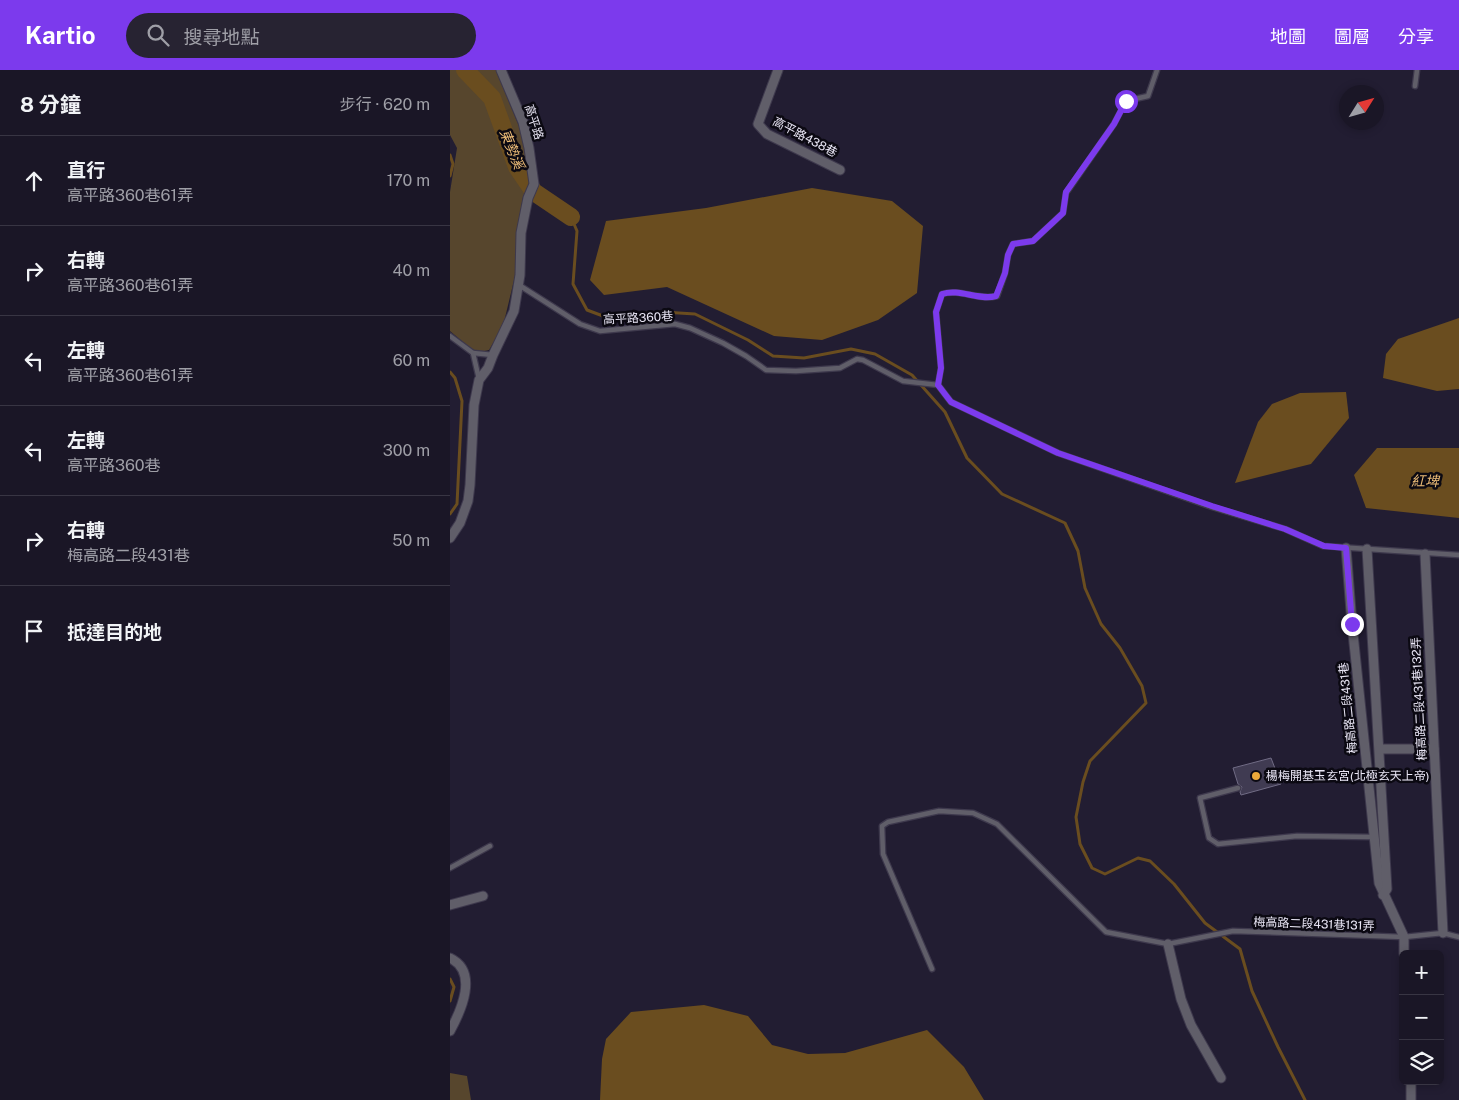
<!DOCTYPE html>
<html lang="zh-TW">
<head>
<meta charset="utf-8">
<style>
  :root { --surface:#1a1626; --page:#272332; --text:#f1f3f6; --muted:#9f9fa7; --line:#383543; --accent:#7c3aed }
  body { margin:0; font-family:"Public Sans","Noto Sans TC",sans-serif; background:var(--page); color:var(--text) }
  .controls { position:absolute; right:15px; bottom:15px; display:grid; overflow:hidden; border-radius:8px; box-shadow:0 2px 8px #0003 }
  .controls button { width:45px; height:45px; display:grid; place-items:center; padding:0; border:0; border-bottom:1px solid var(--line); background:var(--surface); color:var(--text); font:25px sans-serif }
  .compass { position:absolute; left:889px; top:15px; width:45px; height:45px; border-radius:50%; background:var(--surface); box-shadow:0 2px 8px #0003; rotate:53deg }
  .stop { position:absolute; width:15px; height:15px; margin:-11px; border:4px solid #7c3aed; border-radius:50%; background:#fff }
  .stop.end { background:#7c3aed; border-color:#fff; box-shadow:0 1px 5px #0008 }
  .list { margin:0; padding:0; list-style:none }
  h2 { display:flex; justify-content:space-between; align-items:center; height:65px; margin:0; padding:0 20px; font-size:21px }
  h2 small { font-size:16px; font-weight:400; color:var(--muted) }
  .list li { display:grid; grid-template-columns:32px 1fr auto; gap:15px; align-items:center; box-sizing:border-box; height:90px; padding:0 20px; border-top:1px solid var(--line) }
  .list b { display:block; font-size:19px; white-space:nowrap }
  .list p { margin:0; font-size:16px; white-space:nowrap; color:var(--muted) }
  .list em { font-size:16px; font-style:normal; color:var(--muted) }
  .icon { flex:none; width:28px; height:28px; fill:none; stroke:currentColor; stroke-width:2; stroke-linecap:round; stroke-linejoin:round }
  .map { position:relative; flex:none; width:1009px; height:1030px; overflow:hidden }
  header { display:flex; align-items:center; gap:30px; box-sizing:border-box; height:70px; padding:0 25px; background:var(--accent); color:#fff }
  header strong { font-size:24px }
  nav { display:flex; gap:28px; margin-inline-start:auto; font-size:18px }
  .search { width:350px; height:45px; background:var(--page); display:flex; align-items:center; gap:12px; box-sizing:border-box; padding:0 18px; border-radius:28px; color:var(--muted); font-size:19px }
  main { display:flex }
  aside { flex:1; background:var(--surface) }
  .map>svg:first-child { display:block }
  .green { fill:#57462d }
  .water { fill:#6a4d1f }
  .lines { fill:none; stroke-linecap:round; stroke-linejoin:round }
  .stream { stroke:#6a4d1f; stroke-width:3 }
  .river { stroke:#6a4d1f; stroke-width:18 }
  .building { fill:#403b52; stroke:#716c85 }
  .service-casing { stroke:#3e394d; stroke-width:7 }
  .minor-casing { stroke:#3e394d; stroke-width:11 }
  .service { stroke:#605e69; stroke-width:4.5 }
  .minor { stroke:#605e69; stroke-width:9 }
  .route { stroke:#7c3aed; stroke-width:6 }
  .poi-dot { fill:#eca93a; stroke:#0b0912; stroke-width:2 }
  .labels { text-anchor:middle; stroke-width:5; stroke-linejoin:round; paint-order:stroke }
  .street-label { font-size:12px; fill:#e9e6f5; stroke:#0b0912 }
  .poi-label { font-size:12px; fill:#e9e6f5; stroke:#0b0912; text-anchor:start }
  .water-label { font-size:14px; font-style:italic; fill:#ecbc77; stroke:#0b0912 }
</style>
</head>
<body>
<header>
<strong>Kartio</strong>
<div class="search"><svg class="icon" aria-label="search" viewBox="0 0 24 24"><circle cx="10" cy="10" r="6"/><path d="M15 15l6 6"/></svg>搜尋地點</div>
<nav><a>地圖</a><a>圖層</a><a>分享</a></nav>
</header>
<main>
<aside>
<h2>8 分鐘<small>步行 · 620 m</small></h2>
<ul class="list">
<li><svg class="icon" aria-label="ahead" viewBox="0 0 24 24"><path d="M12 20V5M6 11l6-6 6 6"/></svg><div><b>直行</b><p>高平路360巷61弄</p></div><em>170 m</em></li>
<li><svg class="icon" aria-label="right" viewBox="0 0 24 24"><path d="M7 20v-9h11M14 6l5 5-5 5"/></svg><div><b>右轉</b><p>高平路360巷61弄</p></div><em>40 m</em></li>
<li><svg class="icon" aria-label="left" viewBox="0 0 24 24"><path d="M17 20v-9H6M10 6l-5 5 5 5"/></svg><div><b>左轉</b><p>高平路360巷61弄</p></div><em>60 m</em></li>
<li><svg class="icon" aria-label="left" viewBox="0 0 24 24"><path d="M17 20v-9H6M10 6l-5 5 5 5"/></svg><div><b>左轉</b><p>高平路360巷</p></div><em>300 m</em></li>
<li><svg class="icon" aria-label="right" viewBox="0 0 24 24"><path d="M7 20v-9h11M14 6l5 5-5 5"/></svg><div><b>右轉</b><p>梅高路二段431巷</p></div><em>50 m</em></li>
<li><svg class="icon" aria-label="arrive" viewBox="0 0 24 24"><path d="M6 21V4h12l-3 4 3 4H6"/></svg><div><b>抵達目的地</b></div></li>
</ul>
</aside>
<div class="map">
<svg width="1009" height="1030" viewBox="0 0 1009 1030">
  <rect width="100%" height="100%" fill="#221d32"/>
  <g class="green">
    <path d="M0 0H46L77 76 81 109 73 127 67 159 66 202 53 256 39 280 26 283 0 261V122L7 78 0 65Z"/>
    <path d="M0 1003 17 1006 21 1030H0Z"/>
  </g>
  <g class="water">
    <path d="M362 118 442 131 473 156 467 223 428 250 372 270 324 266 217 217 154 225 140 210 156 151 256 138Z"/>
    <path d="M1009 248V319L987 321 933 308 936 284 948 269Z"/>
    <path d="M896 322 899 348 861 394 785 413 808 352 822 334 850 323Z"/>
    <path d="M927 378H1009V448L916 438 904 405Z"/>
    <path d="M254 935 298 946 322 975 358 984 395 983 477 960 514 997 534 1030H150L152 989 156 969 181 942Z"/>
  </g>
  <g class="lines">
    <g class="stream">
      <path d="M0 85 3 94 0 106"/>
      <path d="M121 147 127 161 123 214 137 240 153 246 213 242 245 244 298 270 323 286 354 288 401 279 425 284 462 305 495 342 517 388 552 424 615 453 628 481 635 518 651 554 670 578 692 616 696 633 640 691 633 712 626 747 630 774 642 798 655 804 688 788 700 791 724 814 755 853 790 879 802 921 828 977 855 1030"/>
      <path d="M0 302 5 308 12 331 7 434 0 444"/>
      <path d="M0 909 4 917 0 931"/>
    </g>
    <path class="river" d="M15 0 42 28 67 97 84 122 121 147"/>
  </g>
  <path class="building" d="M821 688 831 714 791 725 790 722 792 717 788 714 783 698Z"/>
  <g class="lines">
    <g class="service-casing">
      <g id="service">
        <path d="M965 16 967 0"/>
        <path d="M69 215 130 254 150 261 225 254 240 258 273 273 296 286 316 300 346 301 390 298 407 289 413 290 453 311 488 315 501 332 608 383 762 437 835 459 873 476 1009 485"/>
        <path d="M0 266 23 283 29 309"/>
        <path d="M23 283 43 285"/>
        <path d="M488 315 491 298 486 242 492 224C510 218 528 231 547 226L555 203 558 185 563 174 583 171 613 143 616 123 664 54 676 31 698 26 707 0"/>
        <path d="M788 718 750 728 759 768 768 774 847 766 923 767"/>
        <path d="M0 798 40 776"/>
        <path d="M482 899 433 784 432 756 438 752 489 741 523 743 547 754 656 862 718 874 783 861 954 867 993 863 1009 867"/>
      </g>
    </g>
    <g class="minor-casing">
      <g id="minor">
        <path d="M328 0 308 54 317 64 390 100"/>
        <path d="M0 468 10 453 18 431 20 415 24 335 29 310 38 298 43 285 64 241 70 205 71 163 78 128 84 114 79 78 73 52 51 0"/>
        <path d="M896 478 902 554 929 813 954 867V884"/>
        <path d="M917 479 937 819 933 825"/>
        <path d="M975 484 993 863"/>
        <path d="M930 679H984"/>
        <path d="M0 835 33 826"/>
        <path d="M718 874 731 929 741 955 771 1008"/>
        <path d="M0 888C29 902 11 941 0 961"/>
        <path d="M961 1011V1030"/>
      </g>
    </g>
    <use href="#service" class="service"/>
    <use href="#minor" class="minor"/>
  </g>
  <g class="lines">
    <path class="route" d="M676 31 664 54 616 122 613 143 583 171 563 174 558 185 555 203 546 226C528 231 510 218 492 224L486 242 491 298 488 315 501 332 608 383 762 436 835 459 874 476 896 478 902 554"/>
  </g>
  <circle class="poi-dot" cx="806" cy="706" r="5"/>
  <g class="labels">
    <g class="street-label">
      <text transform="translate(84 52) rotate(72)" y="4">高平路</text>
      <text transform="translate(355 67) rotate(28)" y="4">高平路438巷</text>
      <text transform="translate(188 248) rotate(-3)" y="4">高平路360巷</text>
      <text transform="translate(969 629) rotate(-93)" y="4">梅高路二段431巷132弄</text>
      <text transform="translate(898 638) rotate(-96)" y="4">梅高路二段431巷</text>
      <text transform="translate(864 854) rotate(2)" y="4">梅高路二段431巷131弄</text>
    </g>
    <g class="poi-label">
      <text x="816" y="710">楊梅開基玉玄宮(北極玄天上帝)</text>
    </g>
    <g class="water-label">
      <text transform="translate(62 79) rotate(68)" y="5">東勢溪</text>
      <text x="975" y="416">紅埤</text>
    </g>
  </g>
</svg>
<div class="controls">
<button>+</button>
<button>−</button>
<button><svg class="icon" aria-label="layers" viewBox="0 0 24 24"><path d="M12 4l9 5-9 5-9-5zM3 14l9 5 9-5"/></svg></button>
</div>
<svg class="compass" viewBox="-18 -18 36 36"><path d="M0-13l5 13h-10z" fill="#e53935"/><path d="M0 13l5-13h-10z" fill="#9f9fa7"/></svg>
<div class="stop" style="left:676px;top:31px"></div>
<div class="stop end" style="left:902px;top:554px"></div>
</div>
</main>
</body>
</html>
